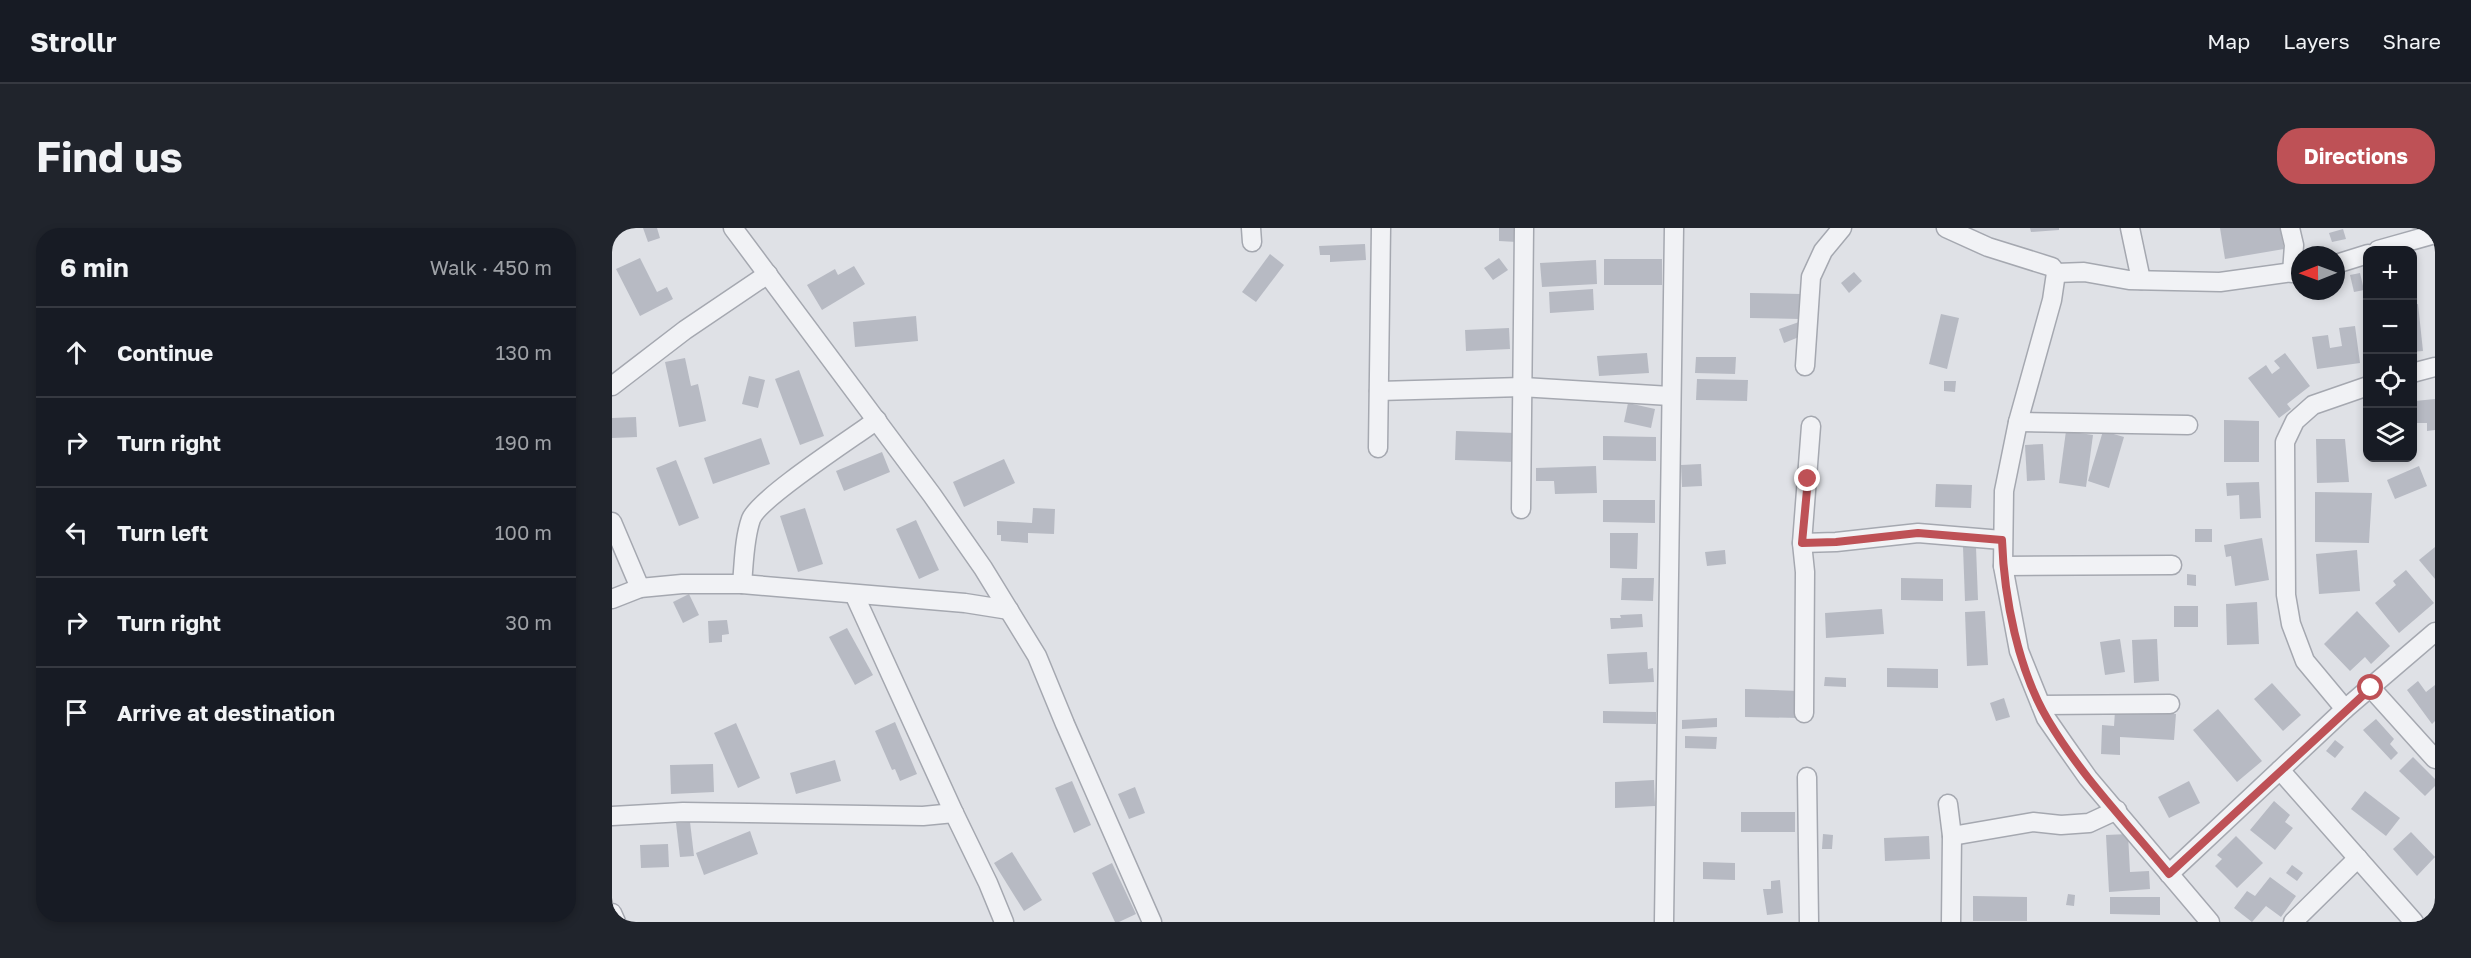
<!DOCTYPE html>
<html lang="en">
<head>
<meta charset="utf-8">
<style>
  :root { --surface:#171b24; --page:#20242c; --text:#f1f3f6; --muted:#9ea1a6; --line:#363941; --accent:#be5156 }
  body { margin:0; font-family:"Golos Text",sans-serif; background:var(--page); color:var(--text) }
  .controls { position:absolute; right:18px; top:18px; display:grid; overflow:hidden; border-radius:12px; box-shadow:0 3px 9px #0003 }
  .controls button { width:54px; height:54px; display:grid; place-items:center; padding:0; border:0; border-bottom:2px solid var(--line); background:var(--surface); color:var(--text); font:30px sans-serif }
  .compass { position:absolute; left:1679px; top:18px; width:54px; height:54px; border-radius:50%; background:var(--surface); box-shadow:0 3px 9px #0003; rotate:269deg }
  .stop { position:absolute; width:18px; height:18px; margin:-14px; border:4px solid #be5156; border-radius:50%; background:#fff }
  .stop.end { background:#be5156; border-color:#fff; box-shadow:0 2px 6px #0008 }
  .list { margin:0; padding:0; list-style:none }
  h2 { display:flex; justify-content:space-between; align-items:center; height:78px; margin:0; padding:0 24px; font-size:26px }
  h2 small { font-size:20px; font-weight:400; color:var(--muted) }
  .list li { display:grid; grid-template-columns:39px 1fr auto; gap:18px; align-items:center; box-sizing:border-box; height:90px; padding:0 24px; border-top:2px solid var(--line) }
  .list b { display:block; font-size:22px; white-space:nowrap }
  .list em { font-size:20px; font-style:normal; color:var(--muted) }
  .icon { flex:none; width:33px; height:33px; fill:none; stroke:currentColor; stroke-width:2; stroke-linecap:round; stroke-linejoin:round }
  .map { position:relative; flex:none; width:1823px; height:694px; overflow:hidden; border-radius:24px }
  header { display:flex; align-items:center; gap:36px; box-sizing:border-box; height:84px; padding:0 30px; background:var(--surface); border-bottom:2px solid var(--line) }
  header strong { font-size:28px }
  nav { display:flex; gap:33px; margin-inline-start:auto; font-size:21px }
  .intro { display:flex; align-items:center; justify-content:space-between; box-sizing:border-box; height:144px; padding:0 36px }
  h1 { margin:0; font-size:42px }
  .button { padding:15px 27px; border-radius:24px; background:var(--accent); color:#fff; font-size:21px; font-weight:700 }
  main { display:flex; gap:36px; padding:0 36px }
  aside { flex:1; background:var(--surface); border-radius:24px; box-shadow:0 3px 9px #0003 }
  .map>svg:first-child { display:block }
  .building { fill:#b7bac3 }
  .lines { fill:none; stroke-linecap:round; stroke-linejoin:round }
  .minor-casing { stroke:#a5a8b0; stroke-width:21 }
  .minor { stroke:#f1f2f5; stroke-width:18 }
  .route { stroke:#be5156; stroke-width:8 }
</style>
</head>
<body>
<header>
<strong>Strollr</strong>
<nav><a>Map</a><a>Layers</a><a>Share</a></nav>
</header>
<div class="intro"><h1>Find us</h1><a class="button">Directions</a></div>
<main>
<aside>
<h2>6 min<small>Walk · 450 m</small></h2>
<ul class="list">
<li><svg class="icon" aria-label="ahead" viewBox="0 0 24 24"><path d="M12 20V5M6 11l6-6 6 6"/></svg><div><b>Continue</b></div><em>130 m</em></li>
<li><svg class="icon" aria-label="right" viewBox="0 0 24 24"><path d="M7 20v-9h11M14 6l5 5-5 5"/></svg><div><b>Turn right</b></div><em>190 m</em></li>
<li><svg class="icon" aria-label="left" viewBox="0 0 24 24"><path d="M17 20v-9H6M10 6l-5 5 5 5"/></svg><div><b>Turn left</b></div><em>100 m</em></li>
<li><svg class="icon" aria-label="right" viewBox="0 0 24 24"><path d="M7 20v-9h11M14 6l5 5-5 5"/></svg><div><b>Turn right</b></div><em>30 m</em></li>
<li><svg class="icon" aria-label="arrive" viewBox="0 0 24 24"><path d="M6 21V4h12l-3 4 3 4H6"/></svg><div><b>Arrive at destination</b></div></li>
</ul>
</aside>
<div class="map">
<svg width="1823" height="694" viewBox="0 0 1823 694">
  <rect width="100%" height="100%" fill="#dfe1e6"/>
  <g class="building">
    <path d="M31 0H45L48 10 36 14Z"/>
    <path d="M887 0H905V14L887 13Z"/>
    <path d="M1418 0H1447V2L1419 4Z"/>
    <path d="M1608 0H1668L1672 21 1613 31Z"/>
    <path d="M1731 1 1734 11 1720 14 1717 5Z"/>
    <path d="M753 16 754 32 718 34V27H708L707 18Z"/>
    <path d="M658 26 672 37 644 74 630 64Z"/>
    <path d="M28 30 45 64 55 59 61 71 28 88 4 41Z"/>
    <path d="M887 30 896 42 881 52 872 40Z"/>
    <rect x="992" y="31" width="58" height="26"/>
    <path d="M984 32 985 56 930 59 928 35Z"/>
    <path d="M242 38 253 56 210 82 195 57 223 41 226 47Z"/>
    <path d="M1242 44 1250 53 1237 65 1229 55Z"/>
    <path d="M1748 45 1752 62 1742 64 1738 47Z"/>
    <path d="M981 61 982 82 938 85 937 64Z"/>
    <path d="M1138 65 1189 66 1188 91 1138 90Z"/>
    <path d="M1806 76 1811 123 1800 124V77Z"/>
    <path d="M1329 86 1347 90 1335 141 1317 136Z"/>
    <path d="M304 88 306 113 243 119 241 94Z"/>
    <path d="M1187 94 1192 107 1172 115 1167 101Z"/>
    <path d="M1743 98 1748 135 1705 141 1700 109 1716 107 1718 120 1730 118 1727 100Z"/>
    <path d="M897 100 898 121 854 123 853 102Z"/>
    <path d="M1035 125 1037 145 987 148 985 128Z"/>
    <path d="M1673 125 1698 158 1675 176 1679 181 1667 190 1636 150 1654 137 1660 146 1668 140 1662 133Z"/>
    <path d="M1084 129H1124L1123 146 1083 145Z"/>
    <path d="M73 130 79 158 86 156 94 193 67 199 53 134Z"/>
    <path d="M187 142 212 208 188 217 163 151Z"/>
    <path d="M137 148 153 152 146 180 130 176Z"/>
    <path d="M1085 151 1136 152 1135 173 1084 172Z"/>
    <path d="M1332 153H1344L1343 164 1332 163Z"/>
    <path d="M1823 171V202L1815 203V195H1805L1803 173Z"/>
    <path d="M1016 175 1043 181 1039 200 1012 194Z"/>
    <path d="M24 189 25 209 0 210V190Z"/>
    <path d="M1612 192 1647 193V234H1612Z"/>
    <path d="M844 203 904 205 903 234 843 232Z"/>
    <path d="M1454 203 1481 207 1474 259 1447 255Z"/>
    <path d="M1491 203 1512 209 1497 260 1476 253Z"/>
    <path d="M991 208 1044 209V233L991 232Z"/>
    <path d="M149 210 158 236 101 256 92 230Z"/>
    <path d="M1704 211H1733L1737 254 1705 255Z"/>
    <path d="M1431 216 1433 252 1415 253 1413 217Z"/>
    <path d="M270 224 278 244 232 263 224 243Z"/>
    <path d="M392 231 403 255 352 279 341 254Z"/>
    <path d="M64 232 87 290 67 298 44 240Z"/>
    <path d="M1089 236 1090 258 1070 259 1069 237Z"/>
    <path d="M984 238 985 265 943 266 942 253H924V240Z"/>
    <path d="M1807 238 1815 258 1783 271 1775 252Z"/>
    <path d="M1647 254 1649 290 1628 291 1627 267 1615 268 1614 255Z"/>
    <path d="M1324 256 1360 257 1359 280 1323 279Z"/>
    <path d="M1703 264 1760 265 1757 315 1703 314Z"/>
    <path d="M991 272H1043V295L991 294Z"/>
    <path d="M193 280 211 336 186 344 168 288Z"/>
    <path d="M421 280 443 281 442 306 416 305V315L389 313V307H385V293L420 295Z"/>
    <path d="M304 292 327 342 307 351 284 301Z"/>
    <rect x="1583" y="301" width="17" height="13"/>
    <path d="M998 305H1026L1025 341 998 340Z"/>
    <path d="M1650 310 1657 352 1623 358 1619 328 1614 329 1612 317Z"/>
    <path d="M1351 319H1364L1366 372 1353 373Z"/>
    <path d="M1823 319V351L1807 332Z"/>
    <path d="M1113 322 1114 336 1095 338 1093 324Z"/>
    <path d="M1745 322 1748 363 1707 366 1704 326Z"/>
    <path d="M1794 342 1822 375 1787 405 1763 375 1784 357 1781 353Z"/>
    <path d="M1575 346 1584 347V358L1575 357Z"/>
    <path d="M1010 350H1042L1041 373 1009 372Z"/>
    <path d="M1289 350 1331 351V373L1289 372Z"/>
    <path d="M77 366 87 387 71 395 61 374Z"/>
    <path d="M1645 374 1647 416 1615 417 1614 376Z"/>
    <rect x="1562" y="378" width="24" height="21"/>
    <path d="M1270 381 1272 406 1214 410 1213 385Z"/>
    <path d="M1373 383 1376 437 1355 438 1353 384Z"/>
    <path d="M1745 383 1778 418 1759 436 1753 429 1738 443 1712 416Z"/>
    <path d="M1030 386 1031 399 999 401 998 390H1009L1008 387Z"/>
    <path d="M115 392 117 406 110 407V414L97 415 96 393Z"/>
    <path d="M235 400 261 447 243 457 217 409Z"/>
    <path d="M1508 411 1513 444 1493 447 1488 414Z"/>
    <path d="M1545 411 1547 453 1522 455 1520 412Z"/>
    <path d="M1035 424 1036 441 1041 440 1042 454 997 456 995 426Z"/>
    <path d="M1275 440 1326 441V460L1275 459Z"/>
    <path d="M1213 449 1234 450V459L1212 458Z"/>
    <path d="M1806 453 1814 464 1823 457V493L1820 496 1795 462Z"/>
    <path d="M1660 455 1689 487 1671 503 1642 471Z"/>
    <path d="M1133 461 1188 463 1187 490 1133 489Z"/>
    <path d="M1392 470 1398 489 1384 493 1378 475Z"/>
    <path d="M1606 481 1650 533 1625 554 1581 502Z"/>
    <path d="M991 483 1044 484V496L991 495Z"/>
    <path d="M1503 483 1564 486 1562 512 1508 509V527L1489 526 1490 497 1502 498Z"/>
    <path d="M1105 490V499L1070 501V492Z"/>
    <path d="M1764 491 1782 511 1778 516 1786 525 1779 532 1751 502Z"/>
    <path d="M283 494 305 546 288 553 283 541 280 542 263 503Z"/>
    <path d="M124 495 148 550 126 560 102 505Z"/>
    <path d="M1073 508 1105 509 1104 521 1073 520Z"/>
    <path d="M1723 512 1732 519 1723 530 1714 523Z"/>
    <path d="M1801 529 1823 551V558L1813 568 1787 543Z"/>
    <path d="M223 532 229 553 184 566 178 545Z"/>
    <path d="M101 536 102 564 59 566 58 537Z"/>
    <path d="M1042 552 1043 578 1003 580V554Z"/>
    <path d="M460 553 479 597 462 605 443 560Z"/>
    <path d="M1577 553 1588 575 1557 590 1546 569Z"/>
    <path d="M523 559 533 585 517 591 506 566Z"/>
    <path d="M1753 563 1788 590 1774 608 1739 581Z"/>
    <path d="M1662 573 1678 587 1673 594 1681 600 1663 622 1638 602Z"/>
    <rect x="1129" y="584" width="54" height="20"/>
    <path d="M78 594 82 628 68 629 64 595Z"/>
    <path d="M138 603 146 626 92 647 84 625Z"/>
    <path d="M1799 604 1823 629 1805 648 1781 621Z"/>
    <path d="M1211 606 1221 607 1220 621H1210Z"/>
    <path d="M1516 606 1518 644 1537 643 1538 661 1497 664 1494 607Z"/>
    <path d="M1317 608 1318 631 1273 633 1272 610Z"/>
    <path d="M1624 608 1651 635 1625 660 1603 638 1610 631 1605 627Z"/>
    <path d="M56 616 57 639 29 640 28 617Z"/>
    <path d="M400 624 430 672 412 683 382 635Z"/>
    <path d="M1091 634 1123 635V652L1091 651Z"/>
    <path d="M500 635 524 686 507 694H503L480 645Z"/>
    <path d="M1680 637 1691 645 1685 653 1674 645Z"/>
    <path d="M1658 649 1684 668 1669 689 1654 678 1640 694 1622 680 1635 663 1643 668Z"/>
    <path d="M1168 652 1171 685 1155 687 1151 661H1159V653Z"/>
    <path d="M1456 666 1463 667 1462 678 1454 677Z"/>
    <path d="M1361 668 1415 669V693H1361Z"/>
    <path d="M1498 669H1548V687L1498 686Z"/>
  </g>
  <g class="lines">
    <g class="minor-casing">
      <g id="minor">
        <path d="M121 0 320 267 371 340 425 428 453 496 540 694"/>
        <path d="M639 0 640 14"/>
        <path d="M1334 0 1376 19 1440 39 1444 45 1440 72 1406 194 1392 263 1391 338 1407 423 1434 490 1452 516 1476 550 1598 694"/>
        <path d="M1518 0 1529 52"/>
        <path d="M1678 0 1682 17 1680 45"/>
        <path d="M1766 22 1823 6"/>
        <path d="M1724 36 1756 26"/>
        <path d="M1444 45 1472 44 1517 52 1608 54 1688 43"/>
        <path d="M1193 138 1199 49 1211 23 1230 0"/>
        <path d="M1800 145 1823 139"/>
        <path d="M0 158 73 102 156 46"/>
        <path d="M767 163 910 159 1058 168"/>
        <path d="M1406 194 1576 197"/>
        <path d="M1199 198 1190 315 1224 314 1306 305 1390 312"/>
        <path d="M766 220 769 0"/>
        <path d="M909 281 912 0"/>
        <path d="M0 294 28 360"/>
        <path d="M1190 315 1193 344 1192 485"/>
        <path d="M1391 338 1560 337"/>
        <path d="M130 356C132 335 132 311 139 291 147 270 242 209 265 192"/>
        <path d="M242 366 342 585 376 655 392 694"/>
        <path d="M0 371 28 360 70 356H130L353 375 397 382"/>
        <path d="M1759 460 1823 531"/>
        <path d="M1429 477 1558 476"/>
        <path d="M1733 481 1693 433 1679 396 1674 367 1673 214 1683 193 1701 177 1756 158"/>
        <path d="M1668 542 1802 694"/>
        <path d="M1195 549 1197 694"/>
        <path d="M1336 576 1340 608 1339 694"/>
        <path d="M0 588 71 584 311 588 342 585"/>
        <path d="M1340 608 1421 594 1449 597 1477 595 1505 582"/>
        <path d="M1557 646 1733 481 1823 404"/>
        <path d="M0 685 4 694"/>
        <path d="M1052 694 1062 0"/>
        <path d="M1681 694 1746 630"/>
      </g>
    </g>
    <use href="#minor" class="minor"/>
  </g>
  <g class="lines">
    <path class="route" d="M1196 251 1190 315 1224 314 1306 305 1390 312C1392 369 1406 442 1436 492 1469 548 1516 596 1557 646L1759 460"/>
  </g>
</svg>
<div class="controls">
<button>+</button>
<button>−</button>
<button><svg class="icon" aria-label="locate" viewBox="0 0 24 24"><circle cx="12" cy="12" r="6"/><path d="M12 2v4M12 18v4M2 12h4M18 12h4"/></svg></button>
<button><svg class="icon" aria-label="layers" viewBox="0 0 24 24"><path d="M12 4l9 5-9 5-9-5zM3 14l9 5 9-5"/></svg></button>
</div>
<svg class="compass" viewBox="-18 -18 36 36"><path d="M0-13l5 13h-10z" fill="#e53935"/><path d="M0 13l5-13h-10z" fill="#9ea1a6"/></svg>
<div class="stop" style="left:1759px;top:460px"></div>
<div class="stop end" style="left:1196px;top:251px"></div>
</div>
</main>
</body>
</html>
